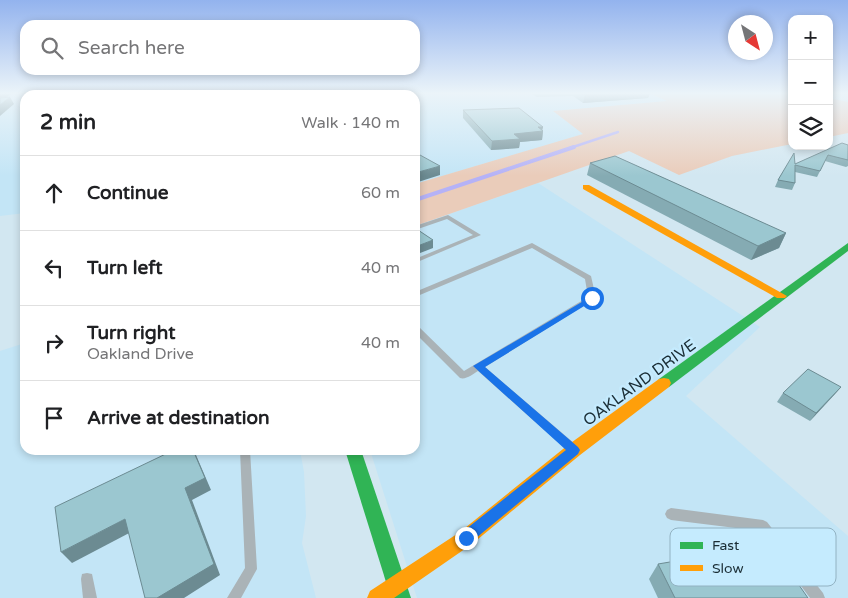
<!DOCTYPE html>
<html lang="en">
<head>
<meta charset="utf-8">
<style>
  :root { --surface:#fff; --page:#f6f6f6; --text:#202124; --muted:#757577; --line:#e0e0e0 }
  body { margin:0; font-family:"Varela Round",sans-serif; background:var(--page); color:var(--text) }
  .controls { position:absolute; right:15px; top:15px; display:grid; overflow:hidden; border-radius:10px; box-shadow:0 2px 8px #0003 }
  .controls button { width:45px; height:45px; display:grid; place-items:center; padding:0; border:0; border-bottom:1px solid var(--line); background:var(--surface); color:var(--text); font:25px sans-serif }
  .compass { position:absolute; left:728px; top:15px; width:45px; height:45px; border-radius:50%; background:var(--surface); box-shadow:0 2px 8px #0003; rotate:144deg }
  .stop { position:absolute; width:15px; height:15px; margin:-11px; border:4px solid #1a73e8; border-radius:50%; background:#fff }
  .stop.end { background:#1a73e8; border-color:#fff; box-shadow:0 1px 5px #0008 }
  .list { margin:0; padding:0; list-style:none }
  h2 { display:flex; justify-content:space-between; align-items:center; height:65px; margin:0; padding:0 20px; font-size:21px }
  h2 small { font-size:16px; font-weight:400; color:var(--muted) }
  .list li { display:grid; grid-template-columns:32px 1fr auto; gap:15px; align-items:center; box-sizing:border-box; height:75px; padding:0 20px; border-top:1px solid var(--line) }
  .list b { display:block; font-size:19px; white-space:nowrap }
  .list p { margin:0; font-size:16px; white-space:nowrap; color:var(--muted) }
  .list em { font-size:16px; font-style:normal; color:var(--muted) }
  .icon { flex:none; width:28px; height:28px; fill:none; stroke:currentColor; stroke-width:2; stroke-linecap:round; stroke-linejoin:round }
  .map { position:relative; flex:none; width:848px; height:598px; overflow:hidden }
  .search { position:absolute; background:var(--surface); box-shadow:0 2px 8px #0003; left:20px; top:20px; width:400px; height:55px; display:flex; align-items:center; gap:12px; box-sizing:border-box; padding:0 18px; border-radius:15px; color:var(--muted); font-size:19px }
  .panel { position:absolute; background:var(--surface); box-shadow:0 2px 8px #0003; left:20px; top:90px; width:400px; height:365px; border-radius:15px }
  .map>svg:first-child { display:block }
  .built { fill:#c3e5f6 }
  .green { fill:#eaccba }
  .lines { fill:none; stroke-linecap:round; stroke-linejoin:round }
  .stream-far1 { stroke:#b5b2f7; stroke-width:2.5 }
  .stream { stroke:#b5b2f7; stroke-width:4 }
  .lane { fill:#aab3b7; fill-rule:evenodd }
  .fast { fill:#30b455; fill-rule:evenodd }
  .slow { fill:#ff9f0a; fill-rule:evenodd }
  .wall { fill:#85abb3 }
  .shaded-wall { fill:#6c8b92 }
  .building { fill:#9bc7d0; stroke:#6c8b92 }
  .route { fill:#1a73e8 }
  .labels { text-anchor:middle; stroke-width:5; stroke-linejoin:round; paint-order:stroke }
  .near-street-label { font-size:16px; fill:#1a2d35; stroke:#c5ebfe }
  .key { fill:#c5ebfe; stroke:#92b2c2; stroke-width:1 }
  .key-label { font-size:14px; fill:#1a2d35 }
</style>
</head>
<body>
<div class="map">
<svg width="848" height="598" viewBox="0 0 848 598">
  <rect width="100%" height="100%" fill="#d2e7f1"/>
  <g class="built">
    <path d="M0 93H284L283 95H25V213L0 216Z"/>
    <path d="M328 93H649L668 101 554 111 584 134 415 184V95H327Z"/>
    <path d="M538 183 760 327 686 396 848 536V598H417L370 450H415V226Z"/>
    <path d="M25 343V450H300L304 472 306 516 302 543 316 598H0V351Z"/>
  </g>
  <g class="green">
    <path d="M172 93H286L285 95H170Z"/>
    <path d="M649 93H792V144L732 156 679 175 629 151 415 226V184L583 134 553 111 667 101Z"/>
    <path d="M829 98 848 102V133L829 137Z"/>
  </g>
  <g class="lines">
    <path class="stream-far1" d="M570 148 618 132"/>
    <path class="stream" d="M415 200 574 147"/>
    <g class="lane">
      <path d="M166 93H170L167 95H163Z"/>
      <path d="M448 215 481 235 415 263V259L473 235 447 219 415 230V226Z"/>
      <path d="M532 243 591 276 596 298 485 367 575 444 576 447 575 450 571 451 567 450 478 371C473 374 466 380 460 378L415 333V325L418 326 464 371 588 297 585 279 532 248 415 297V292Z"/>
      <path d="M240 450H250L257 569 241 598H227L245 568Z"/>
      <path d="M671 508 763 520 767 522 823 593 825 598H810L760 531 671 520 667 518 665 514 667 510Z"/>
      <path d="M87 573 92 574 97 598H83L81 579 82 574Z"/>
    </g>
    <g class="fast">
      <path d="M303 93H309L308 95H302Z"/>
      <path d="M848 243V251L669 387 664 388 659 387 657 383 659 379Z"/>
      <path d="M345 450H361L411 598H391Z"/>
    </g>
    <g class="slow">
      <path d="M583 185H589L787 296 785 298H777L583 189Z"/>
      <path d="M664 378 669 379 671 383 669 387 580 455 472 544 394 598H367L370 591 460 532 568 445 659 379Z"/>
    </g>
  </g>
  <g class="wall">
    <path d="M530 93H650L648 98 583 103 573 96 537 97Z"/>
    <path d="M463 110 543 127 542 130 543 131 542 140 520 142 519 148 491 150 463 118Z"/>
    <path d="M848 145V166L846 167 825 161 817 177 795 172V183L792 190 775 187 778 180 795 164Z"/>
    <path d="M590 163 786 233 779 248 751 260 587 175Z"/>
    <path d="M841 387 834 395 810 421 777 402 783 393Z"/>
    <path d="M658 564 808 598H658L649 579Z"/>
  </g>
  <g class="shaded-wall">
    <path d="M0 93H12L0 103Z"/>
    <path d="M620 93H650L648 98 583 103 585 95Z"/>
    <path d="M10 97 14 104 0 116V105Z"/>
    <path d="M538 127H543L542 131H543L542 140 520 142 519 148 491 150 492 141 514 134Z"/>
    <path d="M440 166V175L415 183V173Z"/>
    <path d="M786 233 779 248 751 260 758 246Z"/>
    <path d="M433 240V248L415 255V247Z"/>
    <path d="M841 387 834 395 810 421 816 413Z"/>
    <path d="M193 450 196 455 211 490 192 500 220 575 184 598H157L185 488Z"/>
    <path d="M125 519 133 531 72 563 61 552Z"/>
  </g>
  <g class="building">
    <path d="M581 93H620L585 95Z"/>
    <path d="M10 97 0 105V98Z"/>
    <path d="M519 108 543 127H538L543 131 514 134 520 139 492 141 463 110Z"/>
    <path d="M842 143 848 145V160L828 155 820 171 795 165V183L778 180 794 153 795 164Z"/>
    <path d="M420 155 440 166 415 173V156Z"/>
    <path d="M615 156 786 233 758 246 590 163Z"/>
    <path d="M415 228 433 240 415 247Z"/>
    <path d="M808 369 841 387 816 413 783 393Z"/>
    <path d="M174 450H193L205 478 185 488 214 564 157 598H145L125 519 61 552 55 507Z"/>
    <path d="M771 545 808 598H675L658 564Z"/>
  </g>
  <linearGradient id="sky" x2="0" y2="1"><stop stop-color="#93b3ee"/><stop offset="0.53" stop-color="#ebf4f9"/><stop offset="1" stop-color="#ebf4f9" stop-opacity="0"/></linearGradient>
  <rect width="848" height="176" fill="url(#sky)"/>
  <path class="route" d="M592 296 594 297V300L485 367 578 447 580 450 578 454 470 543 466 545 461 543 459 538 461 533 566 450 473 366Z"/>
  <g class="labels">
    <g class="near-street-label">
      <text transform="translate(639 382) rotate(-36)" y="6">OAKLAND DRIVE</text>
    </g>
  </g>
  <rect x="670" y="528" width="166" height="58" rx="8" class="key"/>
  <rect x="680" y="542" width="23" height="7" fill="#30b455"/>
  <rect x="680" y="565" width="23" height="6" fill="#ff9f0a"/>
  <g class="key-label">
    <text x="712" y="550">Fast</text>
    <text x="712" y="573">Slow</text>
  </g>
</svg>
<div class="controls">
<button>+</button>
<button>−</button>
<button><svg class="icon" aria-label="layers" viewBox="0 0 24 24"><path d="M12 4l9 5-9 5-9-5zM3 14l9 5 9-5"/></svg></button>
</div>
<svg class="compass" viewBox="-18 -18 36 36"><path d="M0-13l5 13h-10z" fill="#e53935"/><path d="M0 13l5-13h-10z" fill="#757577"/></svg>
<div class="stop" style="left:592px;top:298px"></div>
<div class="stop end" style="left:466px;top:538px"></div>
<div class="search"><svg class="icon" aria-label="search" viewBox="0 0 24 24"><circle cx="10" cy="10" r="6"/><path d="M15 15l6 6"/></svg>Search here</div>
<section class="panel">
<h2>2 min<small>Walk · 140 m</small></h2>
<ul class="list">
<li><svg class="icon" aria-label="ahead" viewBox="0 0 24 24"><path d="M12 20V5M6 11l6-6 6 6"/></svg><div><b>Continue</b></div><em>60 m</em></li>
<li><svg class="icon" aria-label="left" viewBox="0 0 24 24"><path d="M17 20v-9H6M10 6l-5 5 5 5"/></svg><div><b>Turn left</b></div><em>40 m</em></li>
<li><svg class="icon" aria-label="right" viewBox="0 0 24 24"><path d="M7 20v-9h11M14 6l5 5-5 5"/></svg><div><b>Turn right</b><p>Oakland Drive</p></div><em>40 m</em></li>
<li><svg class="icon" aria-label="arrive" viewBox="0 0 24 24"><path d="M6 21V4h12l-3 4 3 4H6"/></svg><div><b>Arrive at destination</b></div></li>
</ul>
</section>
</div>
</body>
</html>
